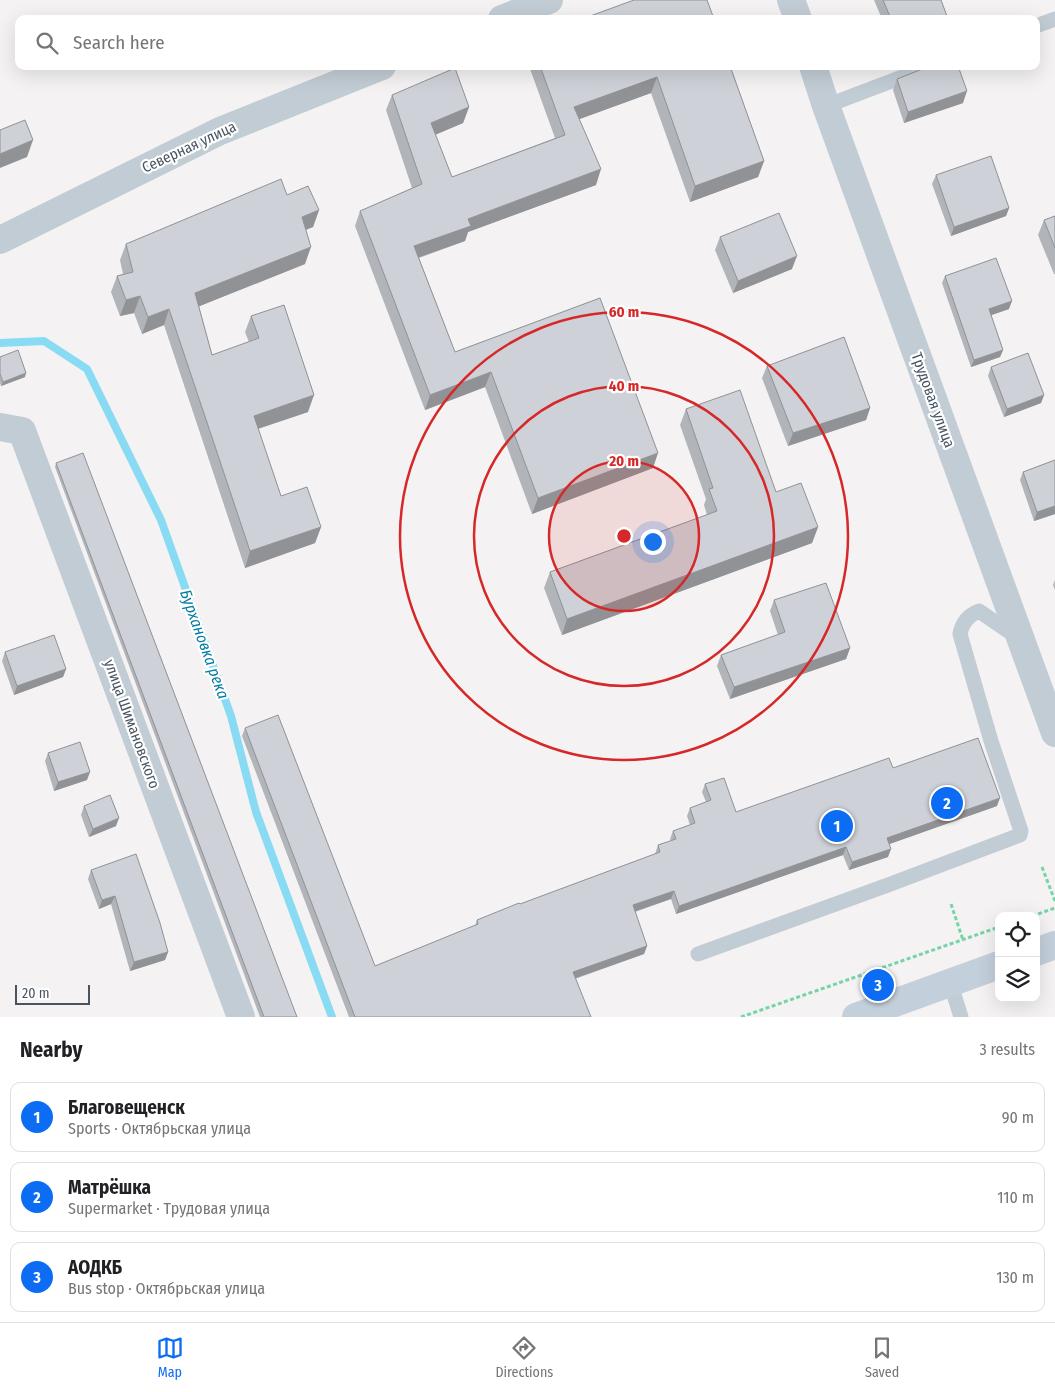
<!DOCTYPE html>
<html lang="en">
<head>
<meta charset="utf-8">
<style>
  :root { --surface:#fff; --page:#f6f6f6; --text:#202124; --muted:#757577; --line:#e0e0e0; --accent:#0c6cf4 }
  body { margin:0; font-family:"Fira Sans Condensed",sans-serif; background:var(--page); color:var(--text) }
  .controls { position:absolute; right:15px; bottom:15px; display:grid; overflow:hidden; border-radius:10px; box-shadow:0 5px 20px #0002 }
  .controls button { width:45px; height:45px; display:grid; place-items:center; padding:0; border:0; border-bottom:1px solid var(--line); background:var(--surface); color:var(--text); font:25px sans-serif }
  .scale { position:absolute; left:15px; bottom:12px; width:75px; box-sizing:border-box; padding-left:5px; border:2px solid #485561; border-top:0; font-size:14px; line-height:18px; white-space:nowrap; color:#485561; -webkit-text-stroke:4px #fff; paint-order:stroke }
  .you { position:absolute; left:652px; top:541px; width:18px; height:18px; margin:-12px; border:4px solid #fff; border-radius:50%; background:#1a73e8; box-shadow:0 0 0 8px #1a73e833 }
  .badge { display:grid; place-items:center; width:32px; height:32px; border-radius:50%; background:var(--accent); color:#fff; font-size:16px; font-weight:700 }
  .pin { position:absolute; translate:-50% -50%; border:2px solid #fff; box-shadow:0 1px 5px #0006 }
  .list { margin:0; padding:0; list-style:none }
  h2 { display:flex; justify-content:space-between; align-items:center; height:65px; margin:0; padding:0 20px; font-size:21px }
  h2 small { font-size:16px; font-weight:400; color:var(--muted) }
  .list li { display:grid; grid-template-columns:32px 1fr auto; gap:15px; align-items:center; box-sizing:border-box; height:70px; margin:0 10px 10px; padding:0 10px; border:1px solid var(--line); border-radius:10px }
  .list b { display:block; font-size:19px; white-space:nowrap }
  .list p { margin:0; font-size:16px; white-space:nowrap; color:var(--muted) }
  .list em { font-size:16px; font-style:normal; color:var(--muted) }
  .icon { flex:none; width:28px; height:28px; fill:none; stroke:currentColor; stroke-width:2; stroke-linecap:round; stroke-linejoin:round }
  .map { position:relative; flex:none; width:1055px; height:1017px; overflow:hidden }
  .search { position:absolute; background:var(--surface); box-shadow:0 5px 20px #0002; left:15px; right:15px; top:15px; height:55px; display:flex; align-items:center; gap:12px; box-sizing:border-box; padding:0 18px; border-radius:10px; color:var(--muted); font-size:19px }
  .sheet { height:305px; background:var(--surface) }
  nav { display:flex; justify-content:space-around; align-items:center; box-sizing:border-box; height:70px; border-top:1px solid var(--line); background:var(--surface); font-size:14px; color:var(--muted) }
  nav a { display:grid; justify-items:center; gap:2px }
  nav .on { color:var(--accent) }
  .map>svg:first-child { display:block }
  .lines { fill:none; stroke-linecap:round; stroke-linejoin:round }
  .stream { stroke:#89dbf3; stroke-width:8 }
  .path { stroke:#74d5a7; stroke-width:3; stroke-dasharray:4 2.5; stroke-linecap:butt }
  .service { stroke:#c2ccd4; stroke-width:15 }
  .minor { stroke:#c2ccd4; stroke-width:28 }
  .tertiary { stroke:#c2ccd4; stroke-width:28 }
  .secondary { stroke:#c4cfdc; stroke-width:28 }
  .wall { fill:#b1b4b9 }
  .shaded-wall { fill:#909296 }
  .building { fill:#ced1d7; stroke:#909296 }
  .ring { fill:none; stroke:#d62828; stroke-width:2.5 }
  .labels { text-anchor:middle; stroke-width:4.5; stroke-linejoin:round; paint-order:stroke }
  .street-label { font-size:15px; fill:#485561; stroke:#fff }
  .water-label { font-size:16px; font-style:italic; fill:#037da2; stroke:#fff }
  .centre { fill:#d62828; stroke:#fff; stroke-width:2.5 }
  .ring-label { font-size:15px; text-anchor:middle; font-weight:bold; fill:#d62828; stroke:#fff; stroke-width:4.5; stroke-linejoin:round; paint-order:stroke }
</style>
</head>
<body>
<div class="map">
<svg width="1055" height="1017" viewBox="0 0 1055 1017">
  <rect width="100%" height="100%" fill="#f4f2f2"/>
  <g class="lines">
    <path class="stream" d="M0 343 44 341 87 369 161 520 231 716 256 812 332 1017"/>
    <g class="path">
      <path d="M1042 867 1055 901"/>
      <path d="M951 904 963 940"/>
      <path d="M1032 916 1055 908"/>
      <path d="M741 1017 999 927"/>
    </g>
    <g class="service">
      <path d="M1036 26 1055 19"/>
      <path d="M826 106 931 66"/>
      <path d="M698 954 888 885 1020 835 1021 831 991 741 960 634C962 623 969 615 979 611L1017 637"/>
      <path d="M950 982 961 1017"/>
    </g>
    <g class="minor">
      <path d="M791 0 798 19"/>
      <path d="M813 66 826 106 1055 733"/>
    </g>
    <g class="tertiary">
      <path d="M502 19 549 0"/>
      <path d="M0 240 220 131 382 66"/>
      <path d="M0 427 22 431 241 1017"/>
    </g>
    <g class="secondary">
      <path d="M1036 952 1055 945"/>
      <path d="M856 1017 999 965"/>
    </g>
  </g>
  <g class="wall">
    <path d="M874 0H941L948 19H882Z"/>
    <path d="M529 66H730L764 161 758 177 690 202 651 93 579 119 596 185 468 232 465 241 419 258 455 352 600 298 653 468 532 514 485 387 425 410 355 226 360 211 412 188 386 110 392 95 469 107 463 123 435 135 452 177 555 138Z"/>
    <path d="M897 79 963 103 904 123 893 90Z"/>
    <path d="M936 175 1009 208 1006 216 951 236 932 184Z"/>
    <path d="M287 195 319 210 313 227 306 230 305 264 199 306 212 355 249 342 245 332 251 316 308 412 258 429 281 496 321 527 315 543 245 568 164 325 142 334 134 313 120 316 111 292 117 276 123 274 120 260 126 244Z"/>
    <path d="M1055 216V274H1054L1038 235 1044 220Z"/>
    <path d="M720 237 792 269 733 293 715 250Z"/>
    <path d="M945 276 1009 309 991 315 1003 350 1000 357 971 367 942 283Z"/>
    <path d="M0 357 25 377 1 386 0 383Z"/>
    <path d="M767 366 870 408 866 420 788 446 762 378Z"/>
    <path d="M991 367 1044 395 1041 403 1004 417 988 376Z"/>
    <path d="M686 409 776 492 818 527 812 543 562 635 544 588 550 572 707 515 704 505 706 499 680 425Z"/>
    <path d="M1055 460V514L1034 521 1020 480 1023 472Z"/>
    <path d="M56 463 297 1017H260L55 467Z"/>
    <path d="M1055 580V590L1053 585Z"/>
    <path d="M774 600 850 648 846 659 730 699 717 666 721 655 778 635 770 611Z"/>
    <path d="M5 652 66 669 63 677 14 695 2 661Z"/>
    <path d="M245 728 375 966 475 926 477 920 655 854 658 845 671 841 670 839 673 831 690 825 687 816 690 808 706 802 702 792 705 784 736 812 893 768 997 806 889 844 888 857 849 870 843 855 676 914 671 899 635 912 647 946 644 954 575 979 591 1017H349L242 736Z"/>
    <path d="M48 753 87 780 54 791 45 761Z"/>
    <path d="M84 806 116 826 89 837 81 815Z"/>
    <path d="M91 870 168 952 165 960 130 971 111 904 99 909 88 879Z"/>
  </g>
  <g class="shaded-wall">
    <path d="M657 77 651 93 569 123 574 107Z"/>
    <path d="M967 91 963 103 904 123 908 112Z"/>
    <path d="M469 107 463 123 425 139 431 123Z"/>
    <path d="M33 140 27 157 0 168V154Z"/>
    <path d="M764 161 758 177 690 202 695 186Z"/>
    <path d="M601 169 596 185 468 232 465 241 408 261 414 246 468 219Z"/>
    <path d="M1009 208 1006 216 951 236 954 227Z"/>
    <path d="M319 210 313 227 296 233 302 217Z"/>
    <path d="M311 247 305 264 190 310 195 293Z"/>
    <path d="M797 256 792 269 733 293 738 281Z"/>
    <path d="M140 296 134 313 120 316 126 300Z"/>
    <path d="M1012 301 1009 309 986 317 989 309Z"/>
    <path d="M169 309 164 325 142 334 148 317Z"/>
    <path d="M1003 350 1000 357 971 367 974 360Z"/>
    <path d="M491 372 485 387 425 410 430 395Z"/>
    <path d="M26 373 25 377 1 386 3 382Z"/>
    <path d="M314 395 308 412 248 432 254 416Z"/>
    <path d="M1044 395 1041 403 1004 417 1007 409Z"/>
    <path d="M870 408 866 420 788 446 793 433Z"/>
    <path d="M658 453 653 468 532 514 538 498Z"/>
    <path d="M1055 506V514L1034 521 1037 512Z"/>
    <path d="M321 527 315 543 245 568 250 551Z"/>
    <path d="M818 527 812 543 562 635 567 619Z"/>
    <path d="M850 648 846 659 730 699 734 687Z"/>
    <path d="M66 669 63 677 14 695 17 686Z"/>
    <path d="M90 772 87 780 54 791 58 782Z"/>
    <path d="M1000 798 997 806 884 846 887 838Z"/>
    <path d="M119 818 116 826 89 837 93 829Z"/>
    <path d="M846 847 843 855 676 914 679 906Z"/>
    <path d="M891 849 888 857 849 870 852 862Z"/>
    <path d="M674 891 671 899 630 913 633 905Z"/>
    <path d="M115 896 111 904 99 909 102 900Z"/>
    <path d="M647 946 644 954 570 980 573 972Z"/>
    <path d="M168 952 165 960 130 971 134 962Z"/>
  </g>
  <g class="building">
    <path d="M634 0H707L714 19H582Z"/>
    <path d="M883 0H941L948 19H891Z"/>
    <path d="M540 66H730L764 161 695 186 657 77 574 107 601 169 468 219 471 226 414 246 455 352 600 298 658 453 538 498 491 372 430 395 360 211 422 184 392 95 455 68 469 107 431 123 452 177 565 135Z"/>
    <path d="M930 66H958L967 91 908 112 897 79Z"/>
    <path d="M25 120 33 140 0 154V130Z"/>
    <path d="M991 156 1009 208 954 227 936 175Z"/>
    <path d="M281 179 287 195 308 186 319 210 302 217 311 247 195 293 212 355 259 338 251 316 284 305 314 395 254 416 281 496 307 487 321 527 250 551 169 309 148 317 140 296 126 300 117 276 133 272 126 244Z"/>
    <path d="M779 213 797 256 738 281 720 237Z"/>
    <path d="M1055 216V248L1044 220Z"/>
    <path d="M996 258 1012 301 989 309 1003 350 974 360 945 276Z"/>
    <path d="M844 337 870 408 793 433 767 366Z"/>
    <path d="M18 350 26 373 3 382 0 374V357Z"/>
    <path d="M1028 353 1044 395 1007 409 991 367Z"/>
    <path d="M740 390 776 492 801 483 818 527 567 619 550 572 717 511 709 489 713 488 686 409Z"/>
    <path d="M83 453 297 1017H264L56 463Z"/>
    <path d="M1055 460V506L1037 512 1023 472Z"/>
    <path d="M826 583 850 648 734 687 721 655 785 632 774 600Z"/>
    <path d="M54 635 66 669 17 686 5 652Z"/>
    <path d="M278 715 375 966 478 924 477 920 519 903 520 904 660 852 658 845 676 839 673 831 695 823 690 808 711 800 705 784 724 778 736 812 889 758 893 768 978 738 1000 798 887 838 891 849 852 862 846 847 679 906 674 891 633 905 647 946 573 972 591 1017H355L245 728Z"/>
    <path d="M80 742 90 772 58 782 48 753Z"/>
    <path d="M110 795 119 818 93 829 84 806Z"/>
    <path d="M136 854 160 923 168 952 134 962 115 896 102 900 91 870Z"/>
  </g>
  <circle cx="624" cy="536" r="75" fill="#d62828" fill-opacity=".12"/>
  <g class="ring">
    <circle cx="624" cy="536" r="75"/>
    <circle cx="624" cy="536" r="150"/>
    <circle cx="624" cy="536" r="224"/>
  </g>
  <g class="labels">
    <g class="street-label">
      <text transform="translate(189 147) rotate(-25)" y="5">Северная улица</text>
      <text transform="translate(933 400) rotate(70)" y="5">Трудовая улица</text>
      <text transform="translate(132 724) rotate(70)" y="5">улица Шимановского</text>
    </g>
    <g class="water-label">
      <text transform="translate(205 644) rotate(70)" y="6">Бурхановка река</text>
    </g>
  </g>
  <circle cx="624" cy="536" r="8" class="centre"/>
  <g class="ring-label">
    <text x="624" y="317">60 m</text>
    <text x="624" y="391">40 m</text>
    <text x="624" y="466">20 m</text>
  </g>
</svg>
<div class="controls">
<button><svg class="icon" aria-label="locate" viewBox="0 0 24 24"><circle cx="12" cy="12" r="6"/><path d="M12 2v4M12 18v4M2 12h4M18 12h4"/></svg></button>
<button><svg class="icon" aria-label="layers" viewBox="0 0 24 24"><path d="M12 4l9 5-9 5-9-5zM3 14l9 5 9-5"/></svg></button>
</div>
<div class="scale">20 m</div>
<div class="you"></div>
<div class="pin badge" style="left:837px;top:826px">1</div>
<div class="pin badge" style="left:947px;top:803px">2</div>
<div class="pin badge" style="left:878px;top:985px">3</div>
<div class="search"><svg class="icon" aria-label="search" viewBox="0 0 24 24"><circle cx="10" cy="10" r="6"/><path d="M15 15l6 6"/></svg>Search here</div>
</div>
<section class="sheet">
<h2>Nearby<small>3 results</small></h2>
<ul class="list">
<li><span class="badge">1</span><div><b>Благовещенск</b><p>Sports · Октябрьская улица</p></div><em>90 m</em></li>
<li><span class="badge">2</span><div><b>Матрёшка</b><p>Supermarket · Трудовая улица</p></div><em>110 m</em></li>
<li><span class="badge">3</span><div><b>АОДКБ</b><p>Bus stop · Октябрьская улица</p></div><em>130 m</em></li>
</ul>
</section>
<nav>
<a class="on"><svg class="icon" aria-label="map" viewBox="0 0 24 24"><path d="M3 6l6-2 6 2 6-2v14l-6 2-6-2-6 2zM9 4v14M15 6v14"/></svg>Map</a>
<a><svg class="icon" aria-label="directions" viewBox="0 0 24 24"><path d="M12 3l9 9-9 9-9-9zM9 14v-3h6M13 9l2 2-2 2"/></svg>Directions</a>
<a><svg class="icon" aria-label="saved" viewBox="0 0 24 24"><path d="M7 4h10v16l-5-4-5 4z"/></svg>Saved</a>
</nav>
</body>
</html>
